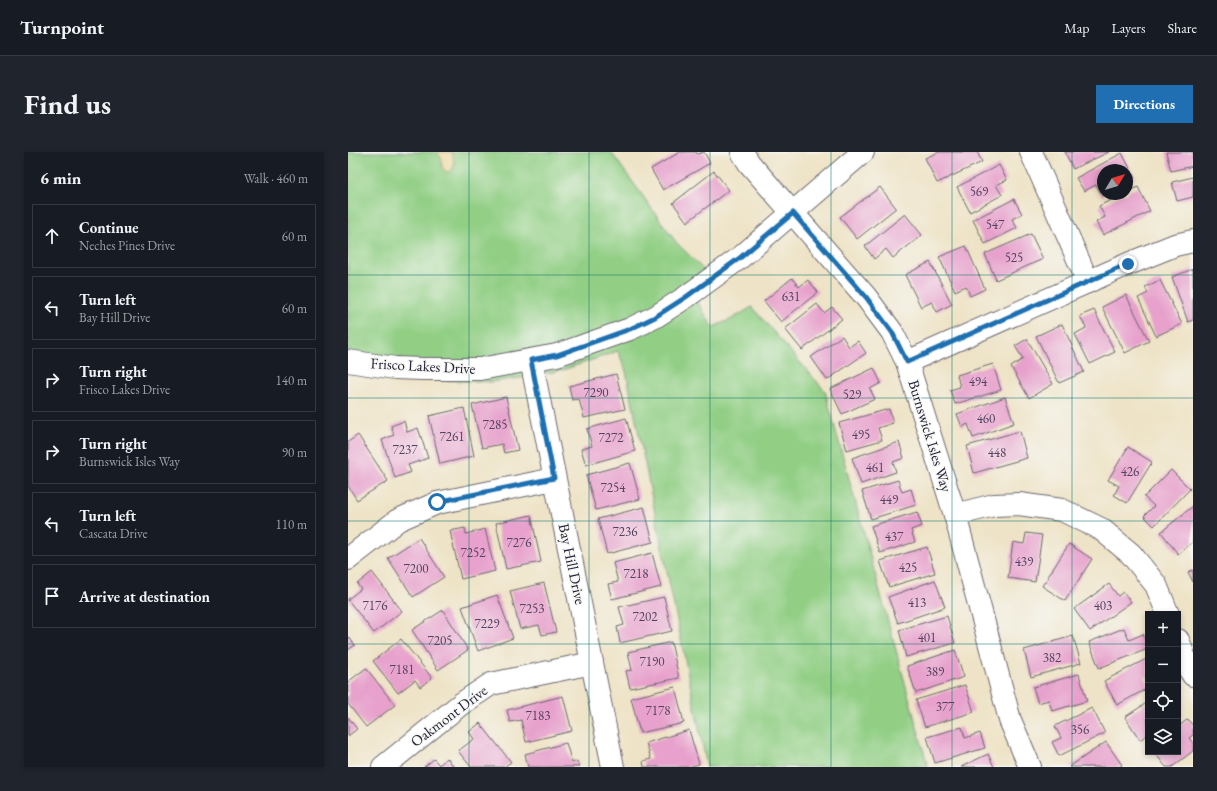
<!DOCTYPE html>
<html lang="en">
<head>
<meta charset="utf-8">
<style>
  :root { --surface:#171b24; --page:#20242c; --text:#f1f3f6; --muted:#9ea1a6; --line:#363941; --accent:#1f6fb2 }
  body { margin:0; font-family:"EB Garamond",serif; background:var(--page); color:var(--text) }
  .controls { position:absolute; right:12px; bottom:12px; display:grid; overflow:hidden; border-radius:0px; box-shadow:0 2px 6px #0003 }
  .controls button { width:36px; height:36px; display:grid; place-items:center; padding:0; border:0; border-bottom:1px solid var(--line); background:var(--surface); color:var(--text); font:20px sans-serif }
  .compass { position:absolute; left:749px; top:12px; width:36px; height:36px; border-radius:50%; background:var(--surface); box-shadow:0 2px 6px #0003; rotate:52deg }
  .stop { position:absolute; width:12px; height:12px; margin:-9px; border:3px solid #1f6fb2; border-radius:50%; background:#fff }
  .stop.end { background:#1f6fb2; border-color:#fff; box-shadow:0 1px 4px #0008 }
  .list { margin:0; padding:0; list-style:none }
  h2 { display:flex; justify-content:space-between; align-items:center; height:52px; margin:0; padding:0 16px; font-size:17px }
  h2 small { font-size:13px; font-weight:400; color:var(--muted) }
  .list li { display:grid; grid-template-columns:26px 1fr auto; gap:12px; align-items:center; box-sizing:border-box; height:64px; margin:0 8px 8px; padding:0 8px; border:1px solid var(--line); border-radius:0px }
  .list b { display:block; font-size:15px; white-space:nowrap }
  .list p { margin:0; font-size:13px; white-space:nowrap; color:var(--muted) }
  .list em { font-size:13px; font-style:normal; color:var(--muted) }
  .icon { flex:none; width:22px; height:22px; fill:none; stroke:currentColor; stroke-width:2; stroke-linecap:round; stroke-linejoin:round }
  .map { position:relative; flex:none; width:845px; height:615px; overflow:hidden; border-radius:0px }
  header { display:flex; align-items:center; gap:24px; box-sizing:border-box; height:56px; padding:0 20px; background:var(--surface); border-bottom:1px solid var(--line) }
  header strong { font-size:19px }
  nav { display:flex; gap:22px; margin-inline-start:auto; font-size:14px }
  .intro { display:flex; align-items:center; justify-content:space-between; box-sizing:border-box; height:96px; padding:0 24px }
  h1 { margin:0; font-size:28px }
  .button { padding:10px 18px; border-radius:0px; background:var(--accent); color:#fff; font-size:14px; font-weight:700 }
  main { display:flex; gap:24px; padding:0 24px }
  aside { flex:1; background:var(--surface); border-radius:0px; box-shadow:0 2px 6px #0003 }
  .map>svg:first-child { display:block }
  .green { fill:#92cf85; stroke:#5a7860 }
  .sand { fill:#eeda9e; stroke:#887e6c }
  .building { fill:#e7a1cc }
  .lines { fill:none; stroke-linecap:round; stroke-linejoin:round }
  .minor-casing { stroke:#69666c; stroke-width:24 }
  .minor { stroke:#fff; stroke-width:22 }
  .route { stroke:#1f6fb2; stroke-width:5 }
  .grid { fill:none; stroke:#0f766e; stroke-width:1; stroke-opacity:0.55 }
  .labels { text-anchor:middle; stroke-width:3; stroke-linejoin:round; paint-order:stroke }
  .number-label { font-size:13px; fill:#53425f }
  .street-label { font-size:15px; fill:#22223b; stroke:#f6f6f2 }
</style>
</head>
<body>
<header>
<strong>Turnpoint</strong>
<nav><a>Map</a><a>Layers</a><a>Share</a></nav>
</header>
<div class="intro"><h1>Find us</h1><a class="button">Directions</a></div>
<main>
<aside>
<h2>6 min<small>Walk · 460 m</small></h2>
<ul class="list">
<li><svg class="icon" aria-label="ahead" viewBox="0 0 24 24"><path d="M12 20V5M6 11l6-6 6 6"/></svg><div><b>Continue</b><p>Neches Pines Drive</p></div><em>60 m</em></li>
<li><svg class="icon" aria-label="left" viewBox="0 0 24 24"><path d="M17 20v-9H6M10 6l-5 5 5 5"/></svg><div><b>Turn left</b><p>Bay Hill Drive</p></div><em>60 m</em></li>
<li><svg class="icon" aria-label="right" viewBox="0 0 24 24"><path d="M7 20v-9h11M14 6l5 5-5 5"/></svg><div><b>Turn right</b><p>Frisco Lakes Drive</p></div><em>140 m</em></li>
<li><svg class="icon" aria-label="right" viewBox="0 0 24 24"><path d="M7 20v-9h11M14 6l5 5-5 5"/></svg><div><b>Turn right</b><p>Burnswick Isles Way</p></div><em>90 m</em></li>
<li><svg class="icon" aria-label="left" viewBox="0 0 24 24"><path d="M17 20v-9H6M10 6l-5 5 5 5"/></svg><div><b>Turn left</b><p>Cascata Drive</p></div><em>110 m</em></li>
<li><svg class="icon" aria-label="arrive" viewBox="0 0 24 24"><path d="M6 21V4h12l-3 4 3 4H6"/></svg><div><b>Arrive at destination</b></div></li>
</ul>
</aside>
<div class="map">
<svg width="845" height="615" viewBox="0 0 845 615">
  <rect width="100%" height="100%" fill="#f6f6f2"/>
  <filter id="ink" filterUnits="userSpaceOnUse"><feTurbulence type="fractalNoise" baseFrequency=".025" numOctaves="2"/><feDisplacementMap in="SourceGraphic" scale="8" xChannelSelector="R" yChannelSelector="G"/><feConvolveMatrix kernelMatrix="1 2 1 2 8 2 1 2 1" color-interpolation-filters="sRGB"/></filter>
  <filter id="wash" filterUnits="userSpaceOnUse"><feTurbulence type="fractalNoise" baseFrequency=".012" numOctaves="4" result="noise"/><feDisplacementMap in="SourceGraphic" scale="16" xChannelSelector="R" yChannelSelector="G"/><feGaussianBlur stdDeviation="0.9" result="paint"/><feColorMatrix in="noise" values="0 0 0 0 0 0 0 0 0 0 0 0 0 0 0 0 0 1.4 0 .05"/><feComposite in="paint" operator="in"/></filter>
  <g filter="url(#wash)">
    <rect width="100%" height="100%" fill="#eee3c6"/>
    <path class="green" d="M0 0H263L328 90 356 118 338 131 365 175 384 167 404 155 477 239 580 615H359L278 219 270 199 215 218 172 226 143 230 94 228 0 219Z"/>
    <path class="sand" d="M89 0H104C105 7 109 16 101 20 94 19 93 13 94 7Z"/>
    <g id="blocks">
      <g class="building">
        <path d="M332 0H348L349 2 356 0 362 11 315 38 303 17Z"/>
        <path d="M591 0H629L634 10 589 31 577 6Z"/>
        <path d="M717 0H761L725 17Z"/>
        <path d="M818 0H845V14L823 19Z"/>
        <path d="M774 1 787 26 779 30V18H755V42H757L754 44 748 33 736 39 728 26Z"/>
        <path d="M651 13 659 28 648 33 654 43 622 60 609 35Z"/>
        <path d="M366 19 381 38 339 70 325 51Z"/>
        <path d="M845 25V45L829 49 824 30Z"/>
        <path d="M532 35 548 56 509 87 492 65Z"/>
        <path d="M790 35 802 59 755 83 748 70 757 65 751 54 775 42H779V40Z"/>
        <path d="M666 47 674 62 664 67 669 76 637 92 625 68Z"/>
        <path d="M557 62 574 83 545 106 538 97 526 107 517 94Z"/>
        <path d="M683 82 695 107 648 128 637 102Z"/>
        <path d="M618 94 637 137 622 144 618 134 607 139 591 105Z"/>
        <path d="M582 110 604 152 589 160 584 150 573 155 557 123Z"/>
        <path d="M845 117V168L840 170 824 125Z"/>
        <path d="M444 126 451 135 460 128 470 140 433 170 416 149Z"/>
        <path d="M812 128 834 172 808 184 790 146 800 141 797 135Z"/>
        <path d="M778 143 801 189 777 201 754 155Z"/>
        <path d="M469 152 476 161 484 155 494 167 454 198 437 177Z"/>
        <path d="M746 158 767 200 742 212 727 182 738 176 732 164Z"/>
        <path d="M714 172 736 220 711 231 688 184Z"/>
        <path d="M494 184 501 195 510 189 518 201 479 228 463 205Z"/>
        <path d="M679 187 705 232 681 246 663 215 675 207 667 194Z"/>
        <path d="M645 212 653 238 607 252 602 238 612 235 609 223Z"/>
        <path d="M526 216 533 231 522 237 527 247 494 262 482 237Z"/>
        <path d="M268 222 277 257 236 266 231 247 224 248 221 234Z"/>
        <path d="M158 245 170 298 156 301 154 292 134 296 124 253Z"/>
        <path d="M657 245 666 271 625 286 620 272 614 275 609 262Z"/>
        <path d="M116 256 126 304 92 312 81 264Z"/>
        <path d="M541 257 545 271 530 276 534 288 499 298 491 271Z"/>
        <path d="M278 266 287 299 238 313 233 297 244 294 239 277Z"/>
        <path d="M56 269 59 280 70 276 80 306 60 313 63 320 47 326 34 288 46 283 43 274Z"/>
        <path d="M672 279 679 306 626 321 619 294Z"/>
        <path d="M10 283 40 329 9 348 0 334V290Z"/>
        <path d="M551 290 556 306 545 310 548 320 513 332 504 306Z"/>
        <path d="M780 295 804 310 779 351 766 343 771 334 760 328Z"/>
        <path d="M282 311 292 347 248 358 238 323Z"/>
        <path d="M823 318 842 337 806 374 796 364 806 354 796 345Z"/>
        <path d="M550 328 554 340 563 337 568 353 523 367 514 339Z"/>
        <path d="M845 354V390L830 402 813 380Z"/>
        <path d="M296 355 305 390 259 402 250 367Z"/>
        <path d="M569 360 574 374 563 378 567 390 532 401 523 374Z"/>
        <path d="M183 363 193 410 158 417 148 371Z"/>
        <path d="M117 376 118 382 137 377 147 419 113 427 102 379Z"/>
        <path d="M678 381 694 383 687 430 660 426 665 390 676 392Z"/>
        <path d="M71 386 96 425 65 445 40 406Z"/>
        <path d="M721 392 744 407 717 449 694 434Z"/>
        <path d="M579 395 587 421 541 435 532 409Z"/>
        <path d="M304 401 313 435 264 447 260 432 270 430 265 411Z"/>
        <path d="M845 418V430L840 420Z"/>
        <path d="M24 420 54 459 26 481 0 448V447L13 437 9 432Z"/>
        <path d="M587 428 597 455 550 471 540 445Z"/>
        <path d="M196 431 208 480 194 483 191 473 172 477 162 439Z"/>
        <path d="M761 432 770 444 775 440 783 450 742 479 726 457Z"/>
        <path d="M149 443 165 486 130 499 114 455Z"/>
        <path d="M316 445 324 479 272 491 269 475 276 473 271 455Z"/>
        <path d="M95 458 120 498 90 518 64 478Z"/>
        <path d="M599 464 607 491 558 505 551 478Z"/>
        <path d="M776 476 781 488 795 482 800 497 751 516 741 490Z"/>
        <path d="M0 484 7 493 0 498Z"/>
        <path d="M725 484 733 511 683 525 676 498Z"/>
        <path d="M53 487 84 526 72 535 67 528 50 541 25 509Z"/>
        <path d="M323 490 331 526 282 536 278 519 284 518 280 500Z"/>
        <path d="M607 498 616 525 568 541 559 514Z"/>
        <path d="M800 506V524L797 525 800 531V536L769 553 756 529Z"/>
        <path d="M18 516 47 553 18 575 0 552V530Z"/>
        <path d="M731 522 739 549 704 559 701 548 690 551 685 535Z"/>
        <path d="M617 533 626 560 577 575 568 548Z"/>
        <path d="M327 535 336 571 292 581 283 546Z"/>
        <path d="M215 544 224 579 178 590 173 568 162 570 159 558Z"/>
        <path d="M800 550V582L792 588 777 565Z"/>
        <path d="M744 556 757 581 711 604 704 590 713 586 707 574Z"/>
        <path d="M0 565 9 577 0 584Z"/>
        <path d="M840 567 845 574V583L841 586 845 591V599L824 615H818L806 600H830V575Z"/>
        <path d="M132 571 163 610 156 615H123L110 599 126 587 121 580Z"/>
        <path d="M614 575 617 586 632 581 637 596 587 611 579 585Z"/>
        <path d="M341 578 351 612 341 615H296L295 609 303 607 298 591Z"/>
        <path d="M758 590 774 613 771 615H721Z"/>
        <path d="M218 591 224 611 229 609 231 615H180L177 602Z"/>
        <path d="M640 602 646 615H613Z"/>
        <path d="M99 606 106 615H76L86 607 91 613Z"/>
      </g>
    </g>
  </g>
  <g filter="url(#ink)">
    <use href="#blocks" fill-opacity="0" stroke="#69666c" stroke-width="1"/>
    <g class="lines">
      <g class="minor-casing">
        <g id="minor">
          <path d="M394 0 401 11 518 145 544 180 559 210 607 363 662 568 682 615"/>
          <path d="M683 0 740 130"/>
          <path d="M183 208 265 615"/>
          <path d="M0 209 47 216 74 217H132L209 203 282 177 307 165 338 145 393 105 515 0"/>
          <path d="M559 210 780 112 827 93 845 89"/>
          <path d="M607 363 646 353 671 352 714 358 753 377 783 402 808 433 820 462"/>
          <path d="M0 407 50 368 89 351 206 327"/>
          <path d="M830 488 841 517 845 523"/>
          <path d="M35 615 113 552 143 532 244 511"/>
        </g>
      </g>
      <use href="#minor" class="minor"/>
    </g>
  </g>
  <g class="lines" filter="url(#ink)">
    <path class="route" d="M89 350 206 326 183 208 209 203 282 177 307 165 338 145 393 105 445 61 518 145 544 180 559 210 780 112"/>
  </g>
  <path class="grid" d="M121 0V615M241 0V615M362 0V615M483 0V615M604 0V615M724 0V615M0 123H845M0 246H845M0 369H845M0 492H800M830 492H845"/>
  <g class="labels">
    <g class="number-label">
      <text x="631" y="44">569</text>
      <text x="647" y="77">547</text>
      <text x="666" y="110">525</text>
      <text x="443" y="149">631</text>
      <text x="630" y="234">494</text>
      <text x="248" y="245">7290</text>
      <text x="504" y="247">529</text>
      <text x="638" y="271">460</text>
      <text x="147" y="277">7285</text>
      <text x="513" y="287">495</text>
      <text x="104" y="289">7261</text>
      <text x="263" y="290">7272</text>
      <text x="57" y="302">7237</text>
      <text x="649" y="305">448</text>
      <text x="527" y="320">461</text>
      <text x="782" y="324">426</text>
      <text x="265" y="340">7254</text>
      <text x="541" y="352">449</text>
      <text x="277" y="384">7236</text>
      <text x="546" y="389">437</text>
      <text x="171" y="395">7276</text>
      <text x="125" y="405">7252</text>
      <text x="676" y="414">439</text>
      <text x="560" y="420">425</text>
      <text x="68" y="421">7200</text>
      <text x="288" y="426">7218</text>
      <text x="569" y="455">413</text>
      <text x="27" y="458">7176</text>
      <text x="755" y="458">403</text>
      <text x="184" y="461">7253</text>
      <text x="297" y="469">7202</text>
      <text x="139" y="476">7229</text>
      <text x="579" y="490">401</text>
      <text x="92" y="493">7205</text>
      <text x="704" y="510">382</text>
      <text x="304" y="514">7190</text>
      <text x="54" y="522">7181</text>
      <text x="587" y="524">389</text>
      <text x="597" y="559">377</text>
      <text x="310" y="563">7178</text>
      <text x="190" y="568">7183</text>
      <text x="732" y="582">356</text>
    </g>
    <g class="street-label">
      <text transform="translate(75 214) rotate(3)" y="5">Frisco Lakes Drive</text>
      <text transform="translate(582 284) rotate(73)" y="5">Burnswick Isles Way</text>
      <text transform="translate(224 412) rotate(78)" y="5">Bay Hill Drive</text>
      <text transform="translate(101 564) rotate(-37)" y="5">Oakmont Drive</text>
    </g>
  </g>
</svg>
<div class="controls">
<button>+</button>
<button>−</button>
<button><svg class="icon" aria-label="locate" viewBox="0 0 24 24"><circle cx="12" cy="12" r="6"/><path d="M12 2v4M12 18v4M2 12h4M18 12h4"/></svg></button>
<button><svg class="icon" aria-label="layers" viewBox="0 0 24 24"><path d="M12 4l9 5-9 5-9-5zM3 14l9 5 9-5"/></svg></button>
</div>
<svg class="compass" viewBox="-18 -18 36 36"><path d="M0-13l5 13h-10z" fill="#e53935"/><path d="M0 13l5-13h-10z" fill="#9ea1a6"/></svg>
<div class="stop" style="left:89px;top:350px"></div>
<div class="stop end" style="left:780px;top:112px"></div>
</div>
</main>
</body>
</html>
